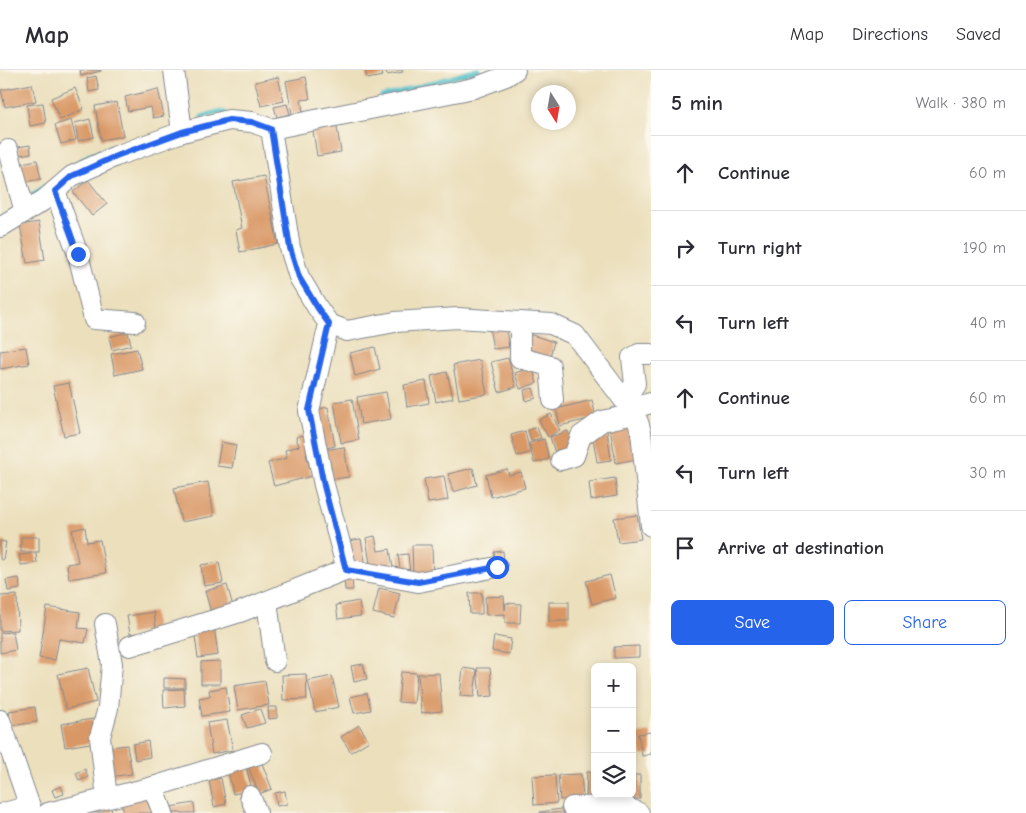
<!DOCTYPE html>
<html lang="en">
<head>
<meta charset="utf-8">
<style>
  :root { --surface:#fff; --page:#f2f2f3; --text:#2b2b33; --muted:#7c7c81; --line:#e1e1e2; --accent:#2563eb }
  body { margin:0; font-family:"Comic Neue",sans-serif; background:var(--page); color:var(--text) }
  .controls { position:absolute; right:15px; bottom:15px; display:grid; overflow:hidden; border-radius:8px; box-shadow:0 2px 8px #0003 }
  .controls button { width:45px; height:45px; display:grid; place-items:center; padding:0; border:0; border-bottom:1px solid var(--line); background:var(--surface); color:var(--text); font:25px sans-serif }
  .compass { position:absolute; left:531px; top:15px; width:45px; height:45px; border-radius:50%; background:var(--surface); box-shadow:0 2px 8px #0003; rotate:169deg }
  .stop { position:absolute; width:15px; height:15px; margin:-11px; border:4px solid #2563eb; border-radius:50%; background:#fff }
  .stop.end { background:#2563eb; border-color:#fff; box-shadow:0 1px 5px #0008 }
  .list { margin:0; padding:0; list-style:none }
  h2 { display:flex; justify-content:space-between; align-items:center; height:65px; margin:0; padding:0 20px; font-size:21px }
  h2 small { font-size:16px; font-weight:400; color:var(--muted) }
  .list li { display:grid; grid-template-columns:32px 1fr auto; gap:15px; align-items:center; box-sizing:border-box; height:75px; padding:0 20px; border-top:1px solid var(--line) }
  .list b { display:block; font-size:19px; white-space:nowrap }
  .list em { font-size:16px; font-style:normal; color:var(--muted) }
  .actions { display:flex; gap:10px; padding:15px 20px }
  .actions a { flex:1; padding:11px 0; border:1px solid var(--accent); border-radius:8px; text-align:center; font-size:18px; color:var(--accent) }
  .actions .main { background:var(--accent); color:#fff }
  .icon { flex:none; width:28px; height:28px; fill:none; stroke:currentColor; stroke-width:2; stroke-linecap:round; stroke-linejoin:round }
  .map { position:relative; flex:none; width:651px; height:743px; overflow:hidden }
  header { display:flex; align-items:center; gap:30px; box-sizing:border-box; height:70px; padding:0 25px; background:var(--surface); border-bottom:1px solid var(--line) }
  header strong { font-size:24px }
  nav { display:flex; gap:28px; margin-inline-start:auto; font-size:18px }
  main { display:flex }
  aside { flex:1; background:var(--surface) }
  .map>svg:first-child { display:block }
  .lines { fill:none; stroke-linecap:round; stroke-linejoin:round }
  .stream { stroke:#50bec8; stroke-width:5 }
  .building { fill:#d99765 }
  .minor-casing { stroke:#83878d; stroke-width:22 }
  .minor { stroke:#fff; stroke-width:20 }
  .route { stroke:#2563eb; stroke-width:6 }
</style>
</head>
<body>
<header>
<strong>Map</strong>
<nav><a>Map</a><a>Directions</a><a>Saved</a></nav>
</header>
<main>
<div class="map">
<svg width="651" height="743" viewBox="0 0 651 743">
  <rect width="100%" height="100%" fill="#fbf7ec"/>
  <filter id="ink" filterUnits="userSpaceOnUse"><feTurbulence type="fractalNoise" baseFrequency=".02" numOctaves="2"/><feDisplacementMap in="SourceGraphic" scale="10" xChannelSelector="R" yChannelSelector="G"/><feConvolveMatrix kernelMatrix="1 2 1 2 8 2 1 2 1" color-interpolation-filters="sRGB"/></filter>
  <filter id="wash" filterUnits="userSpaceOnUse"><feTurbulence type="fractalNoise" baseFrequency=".0096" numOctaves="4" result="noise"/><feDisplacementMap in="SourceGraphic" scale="20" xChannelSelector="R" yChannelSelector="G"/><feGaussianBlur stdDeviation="1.12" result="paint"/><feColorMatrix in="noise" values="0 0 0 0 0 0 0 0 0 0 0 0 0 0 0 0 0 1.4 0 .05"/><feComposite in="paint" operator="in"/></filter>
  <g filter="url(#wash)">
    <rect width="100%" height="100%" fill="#ebdfbc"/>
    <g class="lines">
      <g class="stream">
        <path d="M382 27 478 0"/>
        <path d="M202 47 218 42 225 43"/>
        <path d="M76 94 88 86 109 79"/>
        <path d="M27 129 47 115"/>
      </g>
    </g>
    <g id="blocks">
      <g class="building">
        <path d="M80 0H101V1L81 6Z"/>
        <path d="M365 0H381L383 6 367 9Z"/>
        <path d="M386 0H402L403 2 387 5Z"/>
        <path d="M96 6 99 20 89 22 87 8Z"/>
        <path d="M278 7 284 31 261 36 255 12Z"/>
        <path d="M306 7 310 29 301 30 303 42 292 44 286 11Z"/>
        <path d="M32 14 36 31 5 37 1 20Z"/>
        <path d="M75 18 84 39 60 50 51 28Z"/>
        <path d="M158 19 164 46 153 48 151 37 128 41 125 27Z"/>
        <path d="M117 32 123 66 101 70 95 36Z"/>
        <path d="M43 33 46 53 30 56 27 35Z"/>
        <path d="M287 34 290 44 277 47 274 37Z"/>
        <path d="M90 49 94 67 78 71 75 53Z"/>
        <path d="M71 50 76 70 61 74 55 55Z"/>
        <path d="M336 51 341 82 317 86 312 54Z"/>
        <path d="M30 75 31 83 20 85 18 77Z"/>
        <path d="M37 90 41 109 20 113 17 94Z"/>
        <path d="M264 106 278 174 240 182 236 160 242 158 233 112Z"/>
        <path d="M88 110 107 134 92 146 73 122Z"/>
        <path d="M39 152 45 190 27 193 20 155Z"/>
        <path d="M505 254 509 277 493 279 489 257Z"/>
        <path d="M128 262 131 275 112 280 109 267Z"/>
        <path d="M529 264 554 272 549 290 523 282Z"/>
        <path d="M26 277 29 294 0 299V281Z"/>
        <path d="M375 277 380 299 355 306 350 283Z"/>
        <path d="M137 279 142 299 115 305 111 284Z"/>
        <path d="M508 288 516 317 499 322 491 292Z"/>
        <path d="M480 290 487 324 459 329 453 295Z"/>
        <path d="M532 297 537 313 520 319 515 303Z"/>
        <path d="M447 302 453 328 436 332 431 306Z"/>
        <path d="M426 311 429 333 407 337 404 315Z"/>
        <path d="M69 313 80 363 64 366 53 316Z"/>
        <path d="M533 318 536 328 526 331 524 320Z"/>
        <path d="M386 322 391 349 361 354 357 327Z"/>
        <path d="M352 329 359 370 341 373 334 332Z"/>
        <path d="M592 330 596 347 560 356 556 339Z"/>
        <path d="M328 337 335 376 321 379 314 340Z"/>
        <path d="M551 344 560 360 548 367 539 350Z"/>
        <path d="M631 354 637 389 616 393 610 358Z"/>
        <path d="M537 357 541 368 531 371 528 360Z"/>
        <path d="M607 360 611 390 597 392 592 362Z"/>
        <path d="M525 361 530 383 517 386 511 365Z"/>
        <path d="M568 361 573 378 555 383 550 367Z"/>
        <path d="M311 363 316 381 306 384 312 406 274 416 268 393 287 388 285 380 299 376 296 367Z"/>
        <path d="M544 369 549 389 534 393 529 373Z"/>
        <path d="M221 372 236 375 232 398 217 396Z"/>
        <path d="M344 377 349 407 327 410 323 380Z"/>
        <path d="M473 398 477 415 453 422 448 404Z"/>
        <path d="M507 399 509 405 521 402 525 418 491 427 486 405Z"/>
        <path d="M444 406 448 430 428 433 424 409Z"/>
        <path d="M615 408 617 426 591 430 589 412Z"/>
        <path d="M208 412 214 446 181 452 174 418Z"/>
        <path d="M637 445 641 469 618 472 614 448Z"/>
        <path d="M85 457 87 472 100 470 106 503 69 509 67 494 78 492 72 460Z"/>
        <path d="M375 466 378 481 390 479 393 498 371 501 366 468Z"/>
        <rect x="21" y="467" width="18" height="15"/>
        <path d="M361 469 365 491 352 493 348 471Z"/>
        <path d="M0 471 6 472 3 490 0 489Z"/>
        <path d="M412 475H432L433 504 413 505Z"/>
        <path d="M503 481 504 492 495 493 494 482Z"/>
        <path d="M36 483 37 493 21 495 19 485Z"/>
        <path d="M408 484 410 504 401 505 398 485Z"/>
        <path d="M219 492 223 513 204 516 201 495Z"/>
        <path d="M610 505 616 528 592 534 586 511Z"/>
        <path d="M352 506 353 520H345L344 507Z"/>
        <path d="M19 508 20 519 8 521 6 510Z"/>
        <path d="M227 515 234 540 212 546 205 521Z"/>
        <path d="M379 518 400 523 394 548 373 543Z"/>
        <path d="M469 523H482V544H470Z"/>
        <path d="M17 525 18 560 0 561V526Z"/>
        <path d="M504 526 505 540 506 533 521 534 520 553H505V544L486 545 485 527Z"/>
        <path d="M359 531 361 546 338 549 336 535Z"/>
        <rect x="549" y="532" width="20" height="19"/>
        <path d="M47 537 80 542 78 558 88 559 85 573 59 569 55 590 39 588Z"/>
        <path d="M154 542 156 560 130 564 127 546Z"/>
        <path d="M214 556 218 585 198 588 194 559Z"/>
        <path d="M13 562 16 580 0 583V563Z"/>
        <path d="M494 566 511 569 509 584 492 581Z"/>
        <path d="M639 576V587L614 588V577Z"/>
        <path d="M220 591V614H201V592Z"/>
        <path d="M363 594 367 609 354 612 351 596Z"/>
        <path d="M88 598 96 632 66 639 58 604Z"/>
        <path d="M463 598 477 600 474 627 460 626Z"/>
        <path d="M477 598H490L493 626 480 627Z"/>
        <path d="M401 602 417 603 414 633 398 632Z"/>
        <path d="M439 603 442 641 421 643 418 604Z"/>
        <path d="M306 604 307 629 283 630 282 605Z"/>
        <path d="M332 606 339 637 315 642 308 611Z"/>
        <path d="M164 608 185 609V618H164Z"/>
        <path d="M265 611 269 635 238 640 234 616Z"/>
        <path d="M226 617 230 642 202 646 199 628 210 626 209 620Z"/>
        <path d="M184 619 185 636 164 638 163 620Z"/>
        <path d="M367 623 371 640 354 643 350 627Z"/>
        <path d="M35 637 37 652 11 656 9 641Z"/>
        <path d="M268 637H277V648L269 649Z"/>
        <path d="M260 639 265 653 247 658 242 645Z"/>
        <path d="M93 649 97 672 65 677 61 654Z"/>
        <path d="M227 650 233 680 212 684 207 653Z"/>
        <path d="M359 655 369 671 351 682 341 667Z"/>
        <path d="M651 662V684L642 686 638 664Z"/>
        <path d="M148 671 150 687 135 690 133 674Z"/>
        <path d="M127 675 132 704 108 707 103 678Z"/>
        <path d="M261 691 272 719 259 724 248 696Z"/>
        <path d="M246 696 252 720 233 724 228 700Z"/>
        <path d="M85 699 88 707 79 711 76 703Z"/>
        <path d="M587 702H595V724H607V729L586 728Z"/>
        <path d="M581 704 583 728 560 730 558 705Z"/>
        <path d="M555 705 557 733 534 735 532 706Z"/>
        <path d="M632 705H640V729L613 730 612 724H632Z"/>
        <path d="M221 708 226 734 214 737 209 710Z"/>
        <path d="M61 716 64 724 55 727 52 720Z"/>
        <path d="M285 721 287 734 277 736 275 723Z"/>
        <path d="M150 722 155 743H124L120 729Z"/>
        <path d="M110 732 112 743H88Z"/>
        <path d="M194 733 195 743H171L170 737Z"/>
        <path d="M567 738V743H540V742Z"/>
      </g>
    </g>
  </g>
  <g filter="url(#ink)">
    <use href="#blocks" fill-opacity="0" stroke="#83878d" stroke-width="1"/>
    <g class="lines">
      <g class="minor-casing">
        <g id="minor">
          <path d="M271 59 290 178 299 207 317 237 329 254 347 261 395 252 458 248 551 254 575 265 624 330C633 339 638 349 641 362L651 456"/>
          <path d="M182 62 229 50 252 52 271 59 474 18 506 6 515 0"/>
          <path d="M8 80 25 142"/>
          <path d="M55 121 78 184 94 249 135 252"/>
          <path d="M0 157 44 130 72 106 116 86 182 62 174 0"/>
          <path d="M520 252V288L550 296 553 330"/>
          <path d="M624 330 635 314 632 288 639 284H651"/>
          <path d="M632 338 651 333"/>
          <path d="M561 390 574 386 581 366 602 351 635 344"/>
          <path d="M347 499 418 512 497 497"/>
          <path d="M267 532 275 591"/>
          <path d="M105 554 112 594 108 638 100 667 107 728"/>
          <path d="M130 576 240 542 347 499 324 415 309 341 329 254"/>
          <path d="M0 650 32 743"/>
          <path d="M153 717 163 743"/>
          <path d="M250 726 257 743"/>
          <path d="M572 737 623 736 639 743"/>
          <path d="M4 743 30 736"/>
          <path d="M48 743 153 717 262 683"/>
        </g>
      </g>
      <use href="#minor" class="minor"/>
    </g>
  </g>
  <g class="lines" filter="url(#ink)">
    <path class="route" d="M78 184 55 121 72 106 116 86 182 62 229 50 252 52 271 59 290 178 299 207 317 237 329 254 309 340 324 416 346 500 418 512 497 497"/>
  </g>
</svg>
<div class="controls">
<button>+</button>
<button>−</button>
<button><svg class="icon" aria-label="layers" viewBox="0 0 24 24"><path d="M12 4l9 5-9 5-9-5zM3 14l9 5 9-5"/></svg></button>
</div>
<svg class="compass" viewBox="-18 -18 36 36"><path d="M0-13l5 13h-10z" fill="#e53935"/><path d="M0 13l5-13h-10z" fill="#7c7c81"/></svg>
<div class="stop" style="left:497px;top:497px"></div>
<div class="stop end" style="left:78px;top:184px"></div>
</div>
<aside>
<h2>5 min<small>Walk · 380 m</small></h2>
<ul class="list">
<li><svg class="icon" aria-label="ahead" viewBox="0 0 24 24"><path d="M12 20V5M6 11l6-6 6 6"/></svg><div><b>Continue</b></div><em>60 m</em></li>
<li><svg class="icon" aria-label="right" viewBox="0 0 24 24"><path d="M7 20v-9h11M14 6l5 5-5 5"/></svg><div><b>Turn right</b></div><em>190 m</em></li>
<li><svg class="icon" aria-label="left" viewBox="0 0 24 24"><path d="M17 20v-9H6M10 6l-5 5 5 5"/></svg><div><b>Turn left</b></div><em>40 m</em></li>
<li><svg class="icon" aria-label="ahead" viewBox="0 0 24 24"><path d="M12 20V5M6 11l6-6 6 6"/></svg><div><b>Continue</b></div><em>60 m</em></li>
<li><svg class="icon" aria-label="left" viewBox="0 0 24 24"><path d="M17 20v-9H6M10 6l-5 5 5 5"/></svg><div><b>Turn left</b></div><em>30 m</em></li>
<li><svg class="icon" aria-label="arrive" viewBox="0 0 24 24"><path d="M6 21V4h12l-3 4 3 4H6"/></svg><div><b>Arrive at destination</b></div></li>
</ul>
<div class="actions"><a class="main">Save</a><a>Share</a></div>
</aside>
</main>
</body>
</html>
